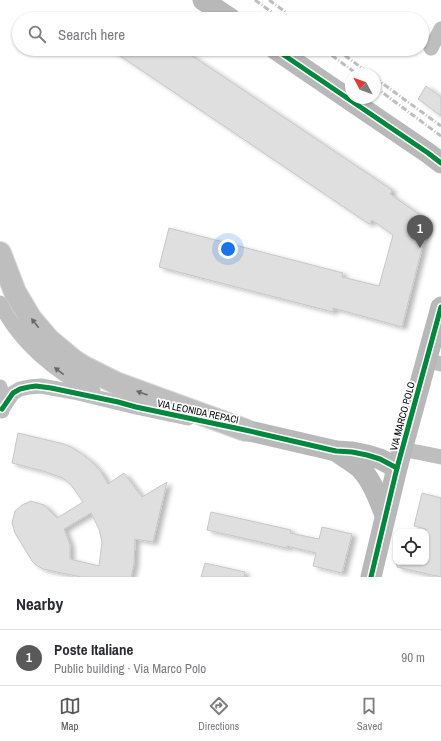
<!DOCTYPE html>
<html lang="en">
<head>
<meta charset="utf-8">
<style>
  :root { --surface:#fff; --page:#f7f7f7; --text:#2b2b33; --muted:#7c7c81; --line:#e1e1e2; --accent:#595959 }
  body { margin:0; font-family:"Archivo Narrow",sans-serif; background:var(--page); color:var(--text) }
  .controls { position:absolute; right:12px; bottom:12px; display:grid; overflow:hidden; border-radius:8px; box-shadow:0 1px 3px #0004 }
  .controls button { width:36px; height:36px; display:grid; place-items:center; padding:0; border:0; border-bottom:1px solid var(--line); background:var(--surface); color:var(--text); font:20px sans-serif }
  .compass { position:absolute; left:345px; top:68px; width:36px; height:36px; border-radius:50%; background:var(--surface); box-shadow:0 1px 3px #0004; rotate:311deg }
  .you { position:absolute; left:228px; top:249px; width:14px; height:14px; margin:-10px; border:3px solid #fff; border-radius:50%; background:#1a73e8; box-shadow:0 0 0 6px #1a73e833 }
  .badge { display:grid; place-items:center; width:26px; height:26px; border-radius:50%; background:var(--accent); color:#fff; font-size:13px; font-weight:700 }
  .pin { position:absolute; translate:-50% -33px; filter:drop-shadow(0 1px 2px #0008) }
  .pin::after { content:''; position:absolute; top:21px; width:14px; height:12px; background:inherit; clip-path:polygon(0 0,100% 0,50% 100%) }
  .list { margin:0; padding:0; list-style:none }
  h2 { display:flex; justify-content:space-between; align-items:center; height:52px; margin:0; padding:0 16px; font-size:17px }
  h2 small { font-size:13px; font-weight:400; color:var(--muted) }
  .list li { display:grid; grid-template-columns:26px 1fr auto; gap:12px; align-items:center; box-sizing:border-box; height:56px; padding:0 16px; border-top:1px solid var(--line) }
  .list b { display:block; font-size:15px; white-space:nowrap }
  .list p { margin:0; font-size:13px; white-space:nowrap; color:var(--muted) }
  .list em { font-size:13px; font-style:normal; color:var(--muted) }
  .icon { flex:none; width:22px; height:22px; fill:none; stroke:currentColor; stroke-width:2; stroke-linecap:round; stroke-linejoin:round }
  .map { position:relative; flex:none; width:441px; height:577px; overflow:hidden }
  .search { position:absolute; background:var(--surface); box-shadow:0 1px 3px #0004; left:12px; right:12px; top:12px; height:44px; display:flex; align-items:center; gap:10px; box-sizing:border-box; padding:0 14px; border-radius:22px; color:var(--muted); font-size:15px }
  .sheet { height:108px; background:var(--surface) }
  nav { display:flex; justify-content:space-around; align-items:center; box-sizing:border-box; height:56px; border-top:1px solid var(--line); background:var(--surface); font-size:11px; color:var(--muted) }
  nav a { display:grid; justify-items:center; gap:2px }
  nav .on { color:var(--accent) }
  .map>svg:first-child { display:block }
  .building { fill:#dfdfdf; stroke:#c7c7c7; fill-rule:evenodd; filter:url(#shadow) }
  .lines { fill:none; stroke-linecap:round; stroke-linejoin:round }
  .highway-casing { stroke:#dbdbdb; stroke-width:24 }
  .street { stroke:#bebebe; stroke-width:15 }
  .secondary { stroke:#b8b8b8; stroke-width:21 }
  .highway { stroke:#bebebe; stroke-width:22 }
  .rail { stroke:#bebebe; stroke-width:3; stroke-dasharray:6 2 1 2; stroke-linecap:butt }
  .cycleway-casing { stroke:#fff; stroke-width:8 }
  .cycleway { stroke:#00873e; stroke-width:5 }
  .oneway { fill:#686868 }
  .labels { text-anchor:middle; stroke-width:3.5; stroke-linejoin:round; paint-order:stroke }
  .street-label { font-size:10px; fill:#000; stroke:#fff }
</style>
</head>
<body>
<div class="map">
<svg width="441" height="577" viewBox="0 0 441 577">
  <defs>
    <filter id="shadow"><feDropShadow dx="4.5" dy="2.5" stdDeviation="2" flood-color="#0004"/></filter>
  </defs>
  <rect width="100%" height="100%" fill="#fff"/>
  <g class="building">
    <path d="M110 49H182L392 190 390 194 429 221 402 327 333 308V312L159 267 169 228 343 273 342 277 379 286 393 235 372 220 369 224Z"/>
    <path d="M426 86 441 97V116L418 99Z"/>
    <path d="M18 433 64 444 71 447 82 454 92 462 101 472 108 484 124 473 142 497 167 482 153 542 135 539 134 564 131 577H81L43 569 36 565 32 561 15 533 12 523 15 511 22 505 31 501 44 505 57 518 83 502 71 485 63 478 43 471 12 463ZM91 513 99 529 102 542 99 566 70 559V545L64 529Z"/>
    <path d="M422 493 441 498V577L397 567V562H426V529L414 526Z"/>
    <path d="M211 512 291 530 290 533 319 539 322 527 352 534 342 573 313 566 316 553 287 546V548L207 530Z"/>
    <path d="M205 563 245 572 244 577H201Z"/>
  </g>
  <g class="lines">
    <g class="highway-casing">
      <path id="highway" d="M0 253 15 292 31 319 49 340 73 360 84 367 116 383 245 430"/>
    </g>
    <g class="street">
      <path d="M431 48 441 29"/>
      <path d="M0 303C19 342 55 372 93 391"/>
      <path d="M426 360 441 364"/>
      <path d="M0 387 2 393V411"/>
      <path d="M2 409 13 393 20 389 29 387 41 386 74 392 136 407 188 418"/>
      <path d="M402 449 441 457"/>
    </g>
    <g class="secondary">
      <path d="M203 0 231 19"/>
      <path d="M275 49 428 153 441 163"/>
      <path d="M245 430 336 451 352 452 367 455 380 459 397 468"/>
      <path d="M336 451C344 457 353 462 360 468 372 480 379 500 385 515"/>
      <path d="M371 577 397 468 441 307"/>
    </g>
    <use href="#highway" class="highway"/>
    <g class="rail">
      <path d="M255 0 281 19"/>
      <path d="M269 0 295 19"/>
      <path d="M323 49 357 74"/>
      <path d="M336 49 370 74"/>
      <path d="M375 78 441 126"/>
      <path d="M375 87 441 136"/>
    </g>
    <g class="cycleway-casing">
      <g id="cycleway">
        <path d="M275 49 428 153 441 163"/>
        <path d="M2 409 13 393 20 389 29 387 36 386 51 388 118 402 136 407 245 430 336 451 352 452 367 455 380 459 397 468"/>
        <path d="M371 577 397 468 441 307"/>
      </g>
    </g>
    <use href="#cycleway" class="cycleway"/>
  </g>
  <defs><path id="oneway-solid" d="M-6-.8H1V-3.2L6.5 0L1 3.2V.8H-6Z"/></defs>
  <g class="oneway">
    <use href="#oneway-solid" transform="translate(35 323) rotate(-128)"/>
    <use href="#oneway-solid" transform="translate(59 371) rotate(-142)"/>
    <use href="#oneway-solid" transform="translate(142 393) rotate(-160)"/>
  </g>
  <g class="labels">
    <g class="street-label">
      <text transform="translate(198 411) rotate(12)" y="4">VIA LEONIDA REPACI</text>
      <text transform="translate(402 416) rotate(-75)" y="4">VIA MARCO POLO</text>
    </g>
  </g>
</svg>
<div class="controls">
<button><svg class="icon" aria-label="locate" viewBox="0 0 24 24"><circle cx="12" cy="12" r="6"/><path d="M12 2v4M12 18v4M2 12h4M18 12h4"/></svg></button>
</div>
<svg class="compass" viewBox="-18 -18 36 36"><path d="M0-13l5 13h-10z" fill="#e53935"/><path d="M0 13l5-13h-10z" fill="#7c7c81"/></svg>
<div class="you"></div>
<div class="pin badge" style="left:420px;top:248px">1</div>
<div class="search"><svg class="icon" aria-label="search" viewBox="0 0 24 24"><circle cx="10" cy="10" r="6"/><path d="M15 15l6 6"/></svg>Search here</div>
</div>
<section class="sheet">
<h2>Nearby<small></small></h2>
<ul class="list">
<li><span class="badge">1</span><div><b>Poste Italiane</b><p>Public building · Via Marco Polo</p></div><em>90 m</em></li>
</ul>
</section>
<nav>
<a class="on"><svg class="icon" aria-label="map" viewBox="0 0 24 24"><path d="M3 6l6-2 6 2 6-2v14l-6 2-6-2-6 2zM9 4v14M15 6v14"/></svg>Map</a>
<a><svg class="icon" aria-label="directions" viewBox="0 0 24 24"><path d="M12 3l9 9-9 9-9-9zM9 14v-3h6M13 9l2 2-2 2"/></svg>Directions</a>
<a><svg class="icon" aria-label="saved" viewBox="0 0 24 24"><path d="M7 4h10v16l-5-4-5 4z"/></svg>Saved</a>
</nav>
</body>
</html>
